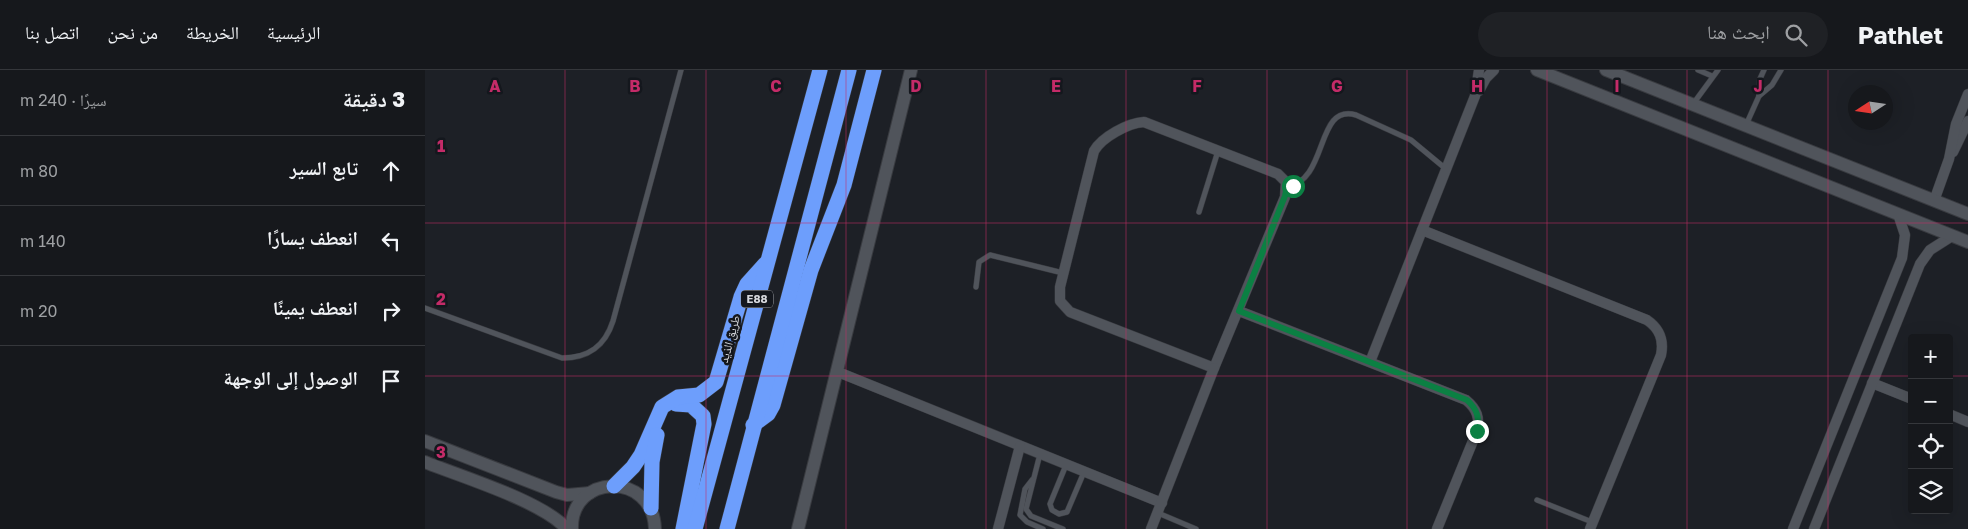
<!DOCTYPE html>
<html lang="ar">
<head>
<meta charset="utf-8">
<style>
  :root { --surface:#16181c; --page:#1f2125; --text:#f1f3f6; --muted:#9ea0a3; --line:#35373b }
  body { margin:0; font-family:"Golos Text","Noto Naskh Arabic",sans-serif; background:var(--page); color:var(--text); direction:rtl }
  .controls { position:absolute; right:15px; bottom:15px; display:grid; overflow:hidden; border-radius:5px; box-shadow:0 5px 20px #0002 }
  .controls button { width:45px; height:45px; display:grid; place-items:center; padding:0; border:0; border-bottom:1px solid var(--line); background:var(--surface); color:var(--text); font:25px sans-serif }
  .compass { position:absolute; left:1423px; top:15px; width:45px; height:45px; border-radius:50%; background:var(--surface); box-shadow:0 5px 20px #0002; rotate:258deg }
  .stop { position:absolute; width:15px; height:15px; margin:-11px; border:4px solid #0b8043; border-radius:50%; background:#fff }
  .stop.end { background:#0b8043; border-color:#fff; box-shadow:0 1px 5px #0008 }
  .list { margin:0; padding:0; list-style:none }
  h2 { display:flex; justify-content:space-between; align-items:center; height:65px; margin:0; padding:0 20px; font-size:21px }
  h2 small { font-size:16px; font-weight:400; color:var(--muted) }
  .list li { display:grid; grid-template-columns:32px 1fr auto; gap:15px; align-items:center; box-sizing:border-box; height:70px; padding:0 20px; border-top:1px solid var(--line) }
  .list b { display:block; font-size:19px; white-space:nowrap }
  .list em { font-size:16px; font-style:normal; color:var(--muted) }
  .icon { flex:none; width:28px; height:28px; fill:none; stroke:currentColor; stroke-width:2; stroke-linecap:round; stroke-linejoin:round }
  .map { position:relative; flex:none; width:1543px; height:459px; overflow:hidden; direction:ltr }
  header { display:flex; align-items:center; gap:30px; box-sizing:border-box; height:70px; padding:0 25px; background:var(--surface); border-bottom:1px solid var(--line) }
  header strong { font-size:24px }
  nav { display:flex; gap:28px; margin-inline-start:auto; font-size:18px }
  .search { width:350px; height:45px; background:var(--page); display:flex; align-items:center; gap:12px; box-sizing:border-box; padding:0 18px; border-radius:28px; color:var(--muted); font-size:19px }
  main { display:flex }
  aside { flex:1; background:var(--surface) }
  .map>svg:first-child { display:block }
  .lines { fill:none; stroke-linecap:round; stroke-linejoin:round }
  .service-casing { stroke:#393b40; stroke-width:6 }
  .minor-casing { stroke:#393b40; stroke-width:11 }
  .tertiary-casing { stroke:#393b40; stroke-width:14 }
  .motorway-casing { stroke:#393b40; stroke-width:16 }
  .service { stroke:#50545b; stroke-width:5 }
  .minor { stroke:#50545b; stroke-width:10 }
  .tertiary { stroke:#50545b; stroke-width:12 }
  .motorway { stroke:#6d9efc; stroke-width:15 }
  .route { stroke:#0b8043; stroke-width:6 }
  .grid { fill:none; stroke:#c42b68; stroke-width:1; stroke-opacity:0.55 }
  .labels { text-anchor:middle; stroke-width:5; stroke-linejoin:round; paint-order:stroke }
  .shield { fill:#14171d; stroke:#9c9ea3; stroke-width:1 }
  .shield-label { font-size:11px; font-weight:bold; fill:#d6d8dd }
  .street-label { font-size:12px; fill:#d6d8dd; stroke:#14171d }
  .grid-label { font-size:16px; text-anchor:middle; font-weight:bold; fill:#c42b68; stroke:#14171d; stroke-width:5; stroke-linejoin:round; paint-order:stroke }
</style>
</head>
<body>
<header>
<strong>Pathlet</strong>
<div class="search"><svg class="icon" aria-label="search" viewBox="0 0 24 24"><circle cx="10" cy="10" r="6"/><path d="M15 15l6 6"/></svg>ابحث هنا</div>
<nav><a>الرئيسية</a><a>الخريطة</a><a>من نحن</a><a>اتصل بنا</a></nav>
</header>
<main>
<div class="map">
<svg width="1543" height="459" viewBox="0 0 1543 459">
  <rect width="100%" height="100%" fill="#1d2026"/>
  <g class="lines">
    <g class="service-casing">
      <g id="service">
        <path d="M1273 0 1287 6"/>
        <path d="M1334 26 1347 15 1356 0"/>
        <path d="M1268 34 1293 0"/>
        <path d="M1321 55 1334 26V11L1339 0"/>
        <path d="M862 117C904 110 890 33 931 45L986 70 1021 99"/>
        <path d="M774 142 793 81"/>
        <path d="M551 217 554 192 565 185 638 203"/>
        <path d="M0 238 137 288C164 288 180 276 188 251L256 0"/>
        <path d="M615 384 601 439 606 446 638 459"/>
        <path d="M641 395 625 434 627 440 634 444 642 442 659 402"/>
        <path d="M607 410 600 419 595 445 602 452 618 459"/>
        <path d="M1112 430 1167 452"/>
        <path d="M733 443 771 459"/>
      </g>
    </g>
    <g class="minor-casing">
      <g id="minor">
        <path d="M1054 21 1061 8 1069 0"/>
        <path d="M719 52 853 104 861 112 860 127 789 298 645 242 635 231V217L669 81C677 67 703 53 719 52Z"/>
        <path d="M1528 82 1543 51"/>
        <path d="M1509 131 1524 89 1531 54 1543 24"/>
        <path d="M997 160 1222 250C1235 259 1239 270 1236 285L1165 459"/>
        <path d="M814 241 1041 330C1052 339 1055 348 1052 361L1012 459"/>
        <path d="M945 292 1050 26 1054 0"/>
        <path d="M413 302 737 433"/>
        <path d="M1447 313 1487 329"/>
        <path d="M1524 344 1543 352"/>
        <path d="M573 459 595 376"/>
        <path d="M726 459 789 298"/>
        <path d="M1368 459 1477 188 1480 165 1473 144"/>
        <path d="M1389 459 1495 194 1505 180 1527 166"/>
      </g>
    </g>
    <g class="tertiary-casing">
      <g id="tertiary">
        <path d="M1112 0 1543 172"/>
        <path d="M1181 0 1543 144"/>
        <path d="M0 371 131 422 142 425 165 423"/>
        <path d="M0 392C37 407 117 431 142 459"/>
        <path d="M147 459C145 404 228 400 230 459"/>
        <path d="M373 459 486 0"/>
      </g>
    </g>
    <g class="motorway-casing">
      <g id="motorway">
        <path d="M251 334 266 335 278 346 279 354 258 459"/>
        <path d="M328 355 343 344 348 335 386 200 419 115 449 0"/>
        <path d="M189 416 208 397 216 385 237 337 253 327 274 325 291 312 316 227 322 214 340 194"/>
        <path d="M226 438 227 392 232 365"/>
        <path d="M270 459 395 0"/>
        <path d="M302 459 424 0"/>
      </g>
    </g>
    <use href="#service" class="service"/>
    <use href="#minor" class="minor"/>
    <use href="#tertiary" class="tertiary"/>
    <use href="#motorway" class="motorway"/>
  </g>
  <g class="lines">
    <path class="route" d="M868 116 862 117 860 126 814 241 1042 330C1052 339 1055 348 1052 361"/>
  </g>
  <path class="grid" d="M140 0V459M281 0V459M421 0V459M561 0V459M701 0V459M842 0V459M982 0V459M1122 0V459M1262 0V459M1403 0V459M0 153H1543M0 306H1487M1524 306H1543"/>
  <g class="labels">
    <rect class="shield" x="316" y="220.5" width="32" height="17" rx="4"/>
    <g class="shield-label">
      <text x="332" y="233">E88</text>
    </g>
    <g class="street-label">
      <text transform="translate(305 269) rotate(-75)" y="4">طريق الذيد</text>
    </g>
  </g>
  <g class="grid-label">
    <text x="70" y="22">A</text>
    <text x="210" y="22">B</text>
    <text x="351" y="22">C</text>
    <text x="491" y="22">D</text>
    <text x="631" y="22">E</text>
    <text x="772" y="22">F</text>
    <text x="912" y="22">G</text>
    <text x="1052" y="22">H</text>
    <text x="1192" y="22">I</text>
    <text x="1333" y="22">J</text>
    <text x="16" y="82">1</text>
    <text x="16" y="235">2</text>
    <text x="16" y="388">3</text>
  </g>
</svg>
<div class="controls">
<button>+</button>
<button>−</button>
<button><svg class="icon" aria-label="locate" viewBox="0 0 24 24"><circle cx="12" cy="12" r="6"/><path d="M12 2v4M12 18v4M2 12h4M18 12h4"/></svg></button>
<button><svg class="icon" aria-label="layers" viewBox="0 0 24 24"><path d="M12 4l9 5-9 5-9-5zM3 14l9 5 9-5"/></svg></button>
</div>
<svg class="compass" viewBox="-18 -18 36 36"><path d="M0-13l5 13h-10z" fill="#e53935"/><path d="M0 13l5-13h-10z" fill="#9ea0a3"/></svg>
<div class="stop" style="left:868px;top:116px"></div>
<div class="stop end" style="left:1052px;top:361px"></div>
</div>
<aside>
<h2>3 دقيقة<small>سيرًا · 240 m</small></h2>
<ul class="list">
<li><svg class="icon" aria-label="ahead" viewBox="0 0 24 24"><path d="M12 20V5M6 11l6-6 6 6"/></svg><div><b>تابع السير</b></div><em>80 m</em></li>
<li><svg class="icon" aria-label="left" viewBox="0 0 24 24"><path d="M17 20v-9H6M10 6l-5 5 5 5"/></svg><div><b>انعطف يسارًا</b></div><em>140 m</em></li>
<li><svg class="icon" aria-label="right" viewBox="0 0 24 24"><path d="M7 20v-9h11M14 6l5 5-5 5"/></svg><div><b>انعطف يمينًا</b></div><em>20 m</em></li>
<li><svg class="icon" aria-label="arrive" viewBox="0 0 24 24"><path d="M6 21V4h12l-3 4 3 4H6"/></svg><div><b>الوصول إلى الوجهة</b></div></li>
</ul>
</aside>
</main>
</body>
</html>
